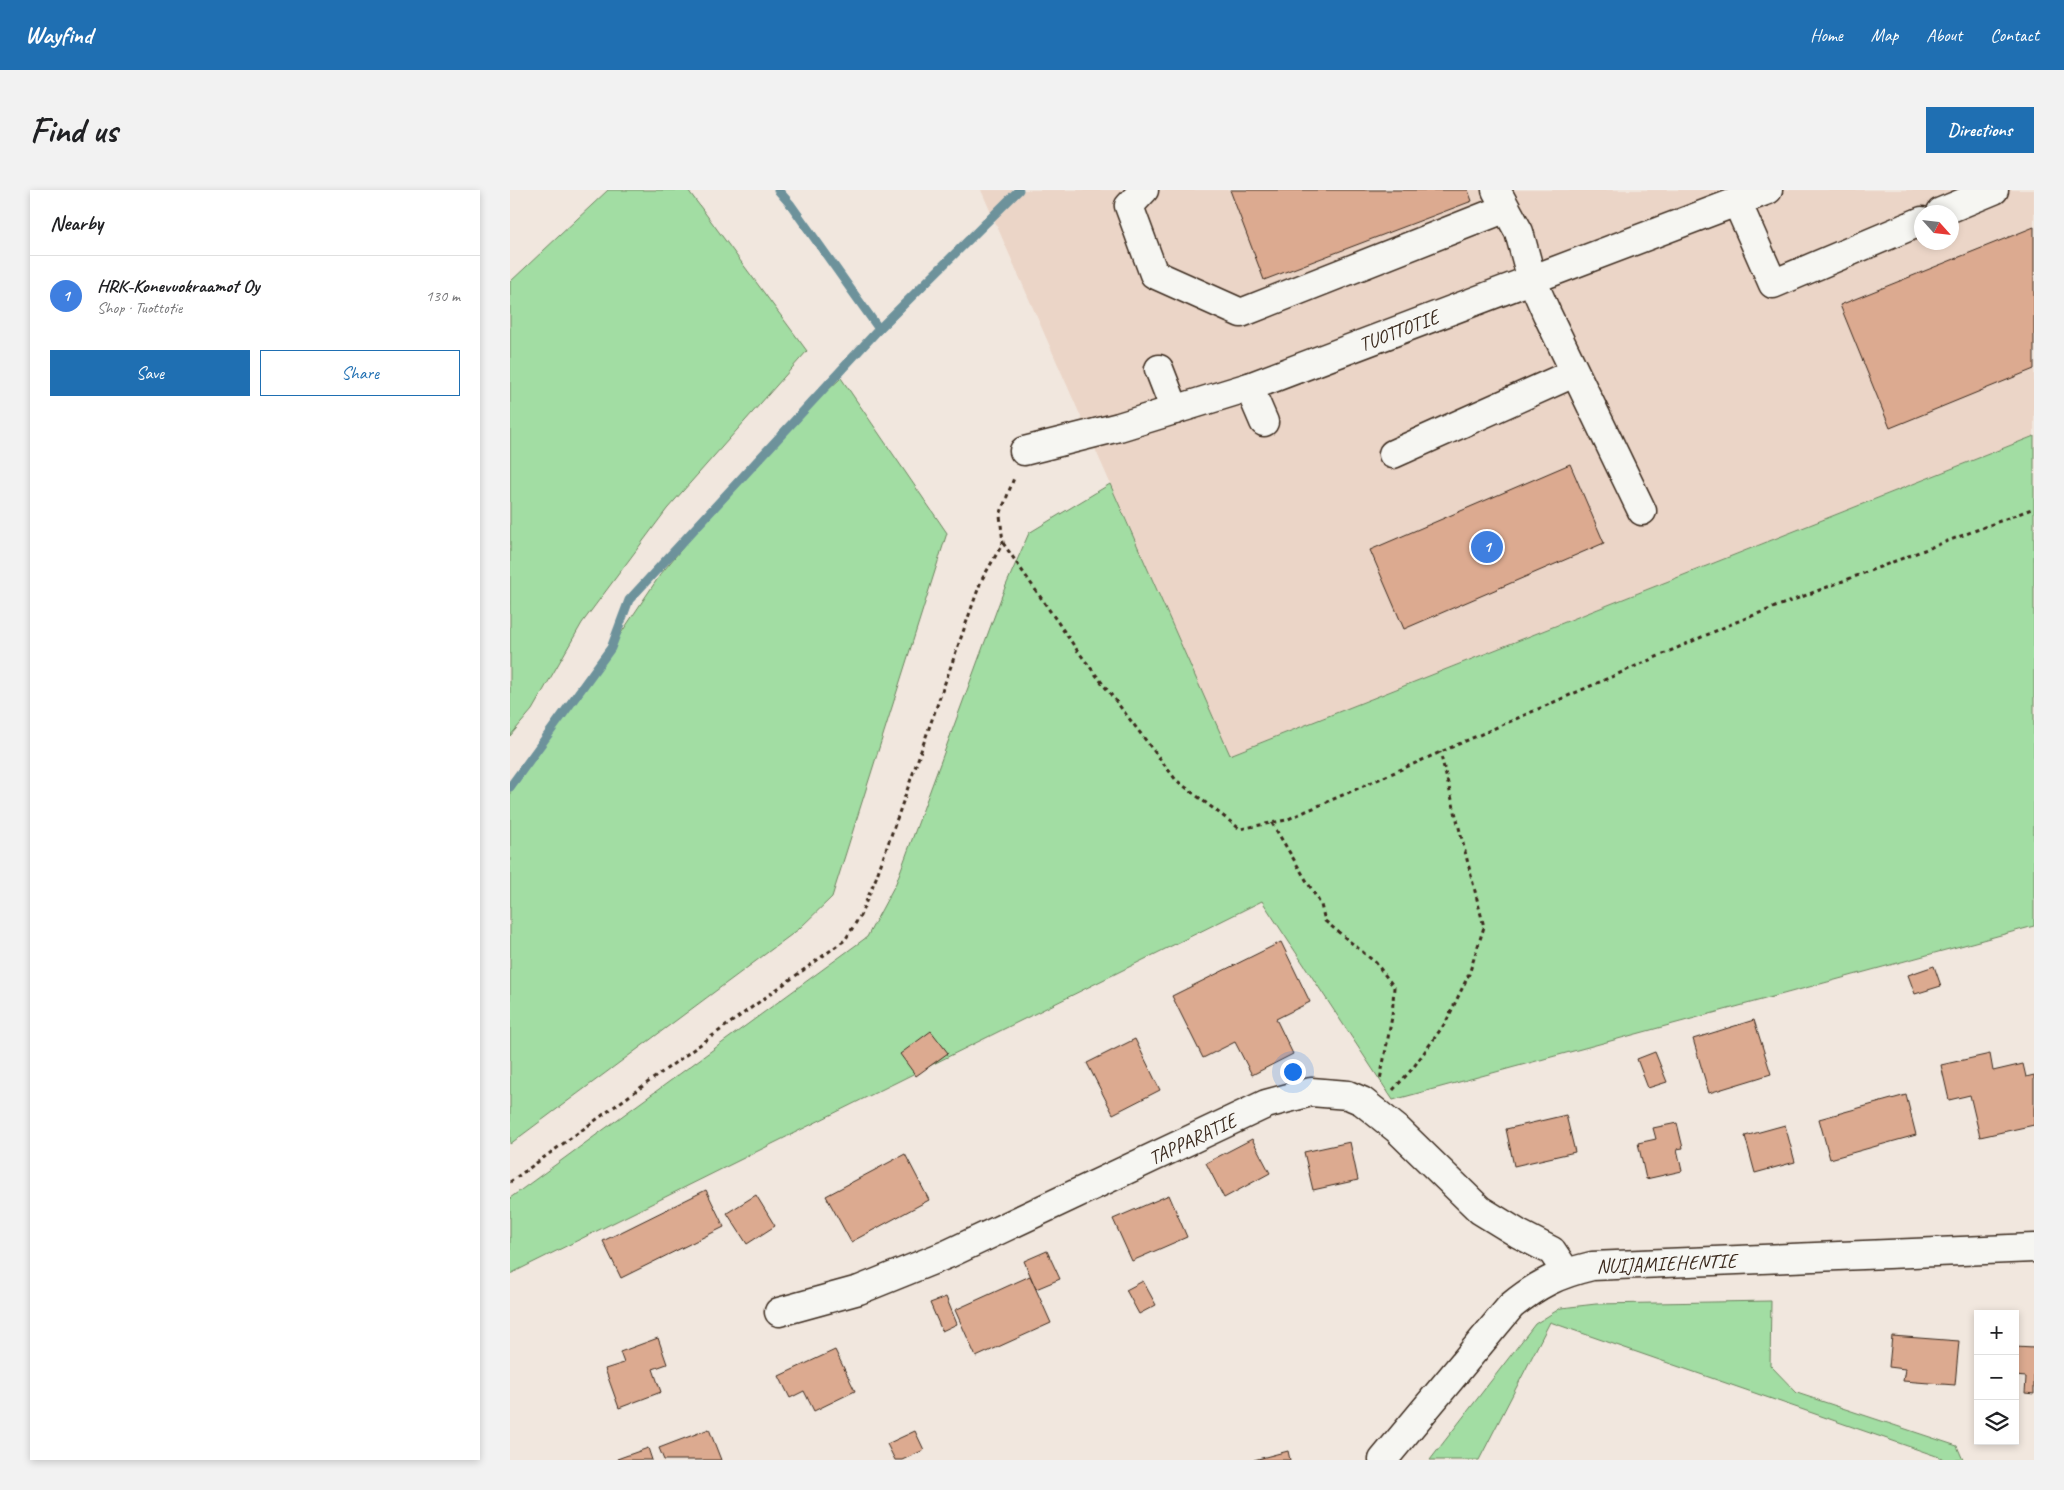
<!DOCTYPE html>
<html lang="en">
<head>
<meta charset="utf-8">
<style>
  :root { --surface:#fff; --page:#f2f2f2; --text:#202124; --muted:#757577; --line:#e0e0e0; --accent:#1f6fb2 }
  body { margin:0; font-family:Caveat,sans-serif; background:var(--page); color:var(--text) }
  .controls { position:absolute; right:15px; bottom:15px; display:grid; overflow:hidden; border-radius:0px; box-shadow:0 2px 8px #0003 }
  .controls button { width:45px; height:45px; display:grid; place-items:center; padding:0; border:0; border-bottom:1px solid var(--line); background:var(--surface); color:var(--text); font:25px sans-serif }
  .compass { position:absolute; left:1404px; top:15px; width:45px; height:45px; border-radius:50%; background:var(--surface); box-shadow:0 2px 8px #0003; rotate:117deg }
  .you { position:absolute; left:782px; top:881px; width:18px; height:18px; margin:-12px; border:4px solid #fff; border-radius:50%; background:#1a73e8; box-shadow:0 0 0 8px #1a73e833 }
  .badge { display:grid; place-items:center; width:32px; height:32px; border-radius:50%; background:var(--accent); color:#fff; font-size:16px; font-weight:700 }
  .pin { position:absolute; translate:-50% -50%; border:2px solid #fff; box-shadow:0 1px 5px #0006 }
  .list { margin:0; padding:0; list-style:none }
  h2 { display:flex; justify-content:space-between; align-items:center; height:65px; margin:0; padding:0 20px; font-size:21px }
  h2 small { font-size:16px; font-weight:400; color:var(--muted) }
  .list li { display:grid; grid-template-columns:32px 1fr auto; gap:15px; align-items:center; box-sizing:border-box; height:80px; padding:0 20px; border-top:1px solid var(--line) }
  .list b { display:block; font-size:19px; white-space:nowrap }
  .list p { margin:0; font-size:16px; white-space:nowrap; color:var(--muted) }
  .list em { font-size:16px; font-style:normal; color:var(--muted) }
  .actions { display:flex; gap:10px; padding:15px 20px }
  .actions a { flex:1; padding:11px 0; border:1px solid var(--accent); border-radius:0px; text-align:center; font-size:18px; color:var(--accent) }
  .actions .main { background:var(--accent); color:#fff }
  .icon { flex:none; width:28px; height:28px; fill:none; stroke:currentColor; stroke-width:2; stroke-linecap:round; stroke-linejoin:round }
  .map { position:relative; flex:none; width:1524px; height:1270px; overflow:hidden; border-radius:0px }
  header { display:flex; align-items:center; gap:30px; box-sizing:border-box; height:70px; padding:0 25px; background:var(--accent); color:#fff }
  header strong { font-size:24px }
  nav { display:flex; gap:28px; margin-inline-start:auto; font-size:18px }
  .intro { display:flex; align-items:center; justify-content:space-between; box-sizing:border-box; height:120px; padding:0 30px }
  h1 { margin:0; font-size:35px }
  .button { padding:12px 22px; border-radius:0px; background:var(--accent); color:#fff; font-size:18px; font-weight:700 }
  main { display:flex; gap:30px; padding:0 30px }
  aside { flex:1; background:var(--surface); border-radius:0px; box-shadow:0 2px 8px #0003 }
  .map>svg:first-child { display:block }
  .built { fill:#ebd5c7; fill-rule:evenodd }
  .green { fill:#a2dda3; stroke:#6e8460 }
  .lines { fill:none; stroke-linecap:round; stroke-linejoin:round }
  .stream { stroke:#6d929b; stroke-width:9 }
  .building { fill:#dcaa90; stroke:#3b2a1e }
  .minor-casing { stroke:#3b2a1e; stroke-width:31 }
  .path { stroke:#3b2a1e; stroke-width:3; stroke-dasharray:4 4; stroke-linecap:butt }
  .minor { stroke:#f6f6f2; stroke-width:28 }
  .labels { text-anchor:middle; stroke-width:4.5; stroke-linejoin:round; paint-order:stroke }
  .street-label { font-size:20px; fill:#3b2a1e; stroke:#f6f6f2 }
</style>
</head>
<body>
<header>
<strong>Wayfind</strong>
<nav><a>Home</a><a>Map</a><a>About</a><a>Contact</a></nav>
</header>
<div class="intro"><h1>Find us</h1><a class="button">Directions</a></div>
<main>
<aside>
<h2>Nearby<small></small></h2>
<ul class="list">
<li><span class="badge" style="background:#3f7fe0">1</span><div><b>HRK-Konevuokraamot Oy</b><p>Shop · Tuottotie</p></div><em>130 m</em></li>
</ul>
<div class="actions"><a class="main">Save</a><a>Share</a></div>
</aside>
<div class="map">
<svg width="1524" height="1270" viewBox="0 0 1524 1270">
  <rect width="100%" height="100%" fill="#f1e7de"/>
  <filter id="ink" filterUnits="userSpaceOnUse"><feTurbulence type="fractalNoise" baseFrequency=".02" numOctaves="2"/><feDisplacementMap in="SourceGraphic" scale="10" xChannelSelector="R" yChannelSelector="G"/><feConvolveMatrix kernelMatrix="1 2 1 2 8 2 1 2 1" color-interpolation-filters="sRGB"/></filter>
  <g filter="url(#ink)">
    <path class="built" d="M471 0H1524V246L720 565ZM1412 22H1442V52H1412Z"/>
    <g class="green">
      <path d="M98 0H178L297 161 157 319 72 433 22 520 0 546V92Z"/>
      <path d="M331 188 437 343 322 707 289 739 0 954V598L63 515 150 385 254 259Z"/>
      <path d="M1524 246V736L883 910 752 711 0 1084V1008L357 747 386 693 494 400 519 343 600 294 720 565Z"/>
      <path d="M1261 1111 1260 1175 1287 1203 1447 1256 1453 1270H1433L1432 1268 1040 1132 969 1270H920L1025 1134 1051 1118 1086 1114Z"/>
    </g>
    <g class="lines">
      <g class="stream">
        <path d="M268 0 281 15 369 139"/>
        <path d="M0 597 101 458 119 410 369 139 509 0"/>
      </g>
    </g>
    <g class="building">
      <path d="M720 0H958L962 11 754 90Z"/>
      <path d="M1524 37V179L1380 238 1330 115Z"/>
      <path d="M1060 274 1094 353 894 439 860 360Z"/>
      <path d="M771 752 800 812 766 829 783 864 742 885 725 852 693 868 662 806Z"/>
      <path d="M1424 776 1431 796 1405 804 1398 785Z"/>
      <path d="M1244 830 1261 884 1199 903 1183 849Z"/>
      <path d="M421 841 438 863 406 886 390 864Z"/>
      <path d="M625 849 650 900 603 924 577 873Z"/>
      <path d="M1145 862 1157 892 1138 898 1127 869Z"/>
      <path d="M1480 864 1483 881 1513 874 1516 887 1524 885V935L1470 947 1460 905 1439 910 1431 875Z"/>
      <path d="M1396 905 1406 945 1320 969 1309 929Z"/>
      <path d="M1056 925 1065 962 1004 976 996 939Z"/>
      <path d="M1167 933 1173 958 1167 959 1172 981 1136 989 1128 953 1146 949 1143 938Z"/>
      <path d="M1275 935 1285 972 1245 983 1235 946Z"/>
      <path d="M742 949 760 983 714 1008 696 973Z"/>
      <path d="M840 952 848 990 803 1000 794 962Z"/>
      <path d="M395 964 419 1010 341 1052 316 1006Z"/>
      <path d="M196 1000 214 1037 111 1088 93 1051Z"/>
      <path d="M246 1005 265 1036 237 1054 217 1023Z"/>
      <path d="M659 1005 677 1047 622 1071 603 1029Z"/>
      <path d="M537 1061 550 1089 526 1099 514 1071Z"/>
      <path d="M520 1086 541 1133 466 1167 445 1120Z"/>
      <path d="M633 1091 646 1115 629 1124 616 1100Z"/>
      <path d="M436 1107 447 1134 432 1141 420 1113Z"/>
      <path d="M1382 1146 1449 1151 1445 1195 1393 1191 1395 1179 1379 1177Z"/>
      <path d="M148 1148 157 1174 143 1179 151 1202 109 1218 95 1179 114 1173 110 1162Z"/>
      <path d="M1505 1157 1524 1158V1204L1515 1203 1516 1187 1505 1186Z"/>
      <path d="M325 1160 345 1201 304 1221 294 1201 280 1208 269 1186Z"/>
      <path d="M199 1239 211 1270H154L149 1258Z"/>
      <path d="M405 1241 414 1260 392 1270H385L377 1254Z"/>
      <path d="M138 1258 142 1270H107V1269Z"/>
      <path d="M778 1261 780 1270H744Z"/>
    </g>
    <g class="lines">
      <g class="minor-casing">
        <g id="minor">
          <path d="M634 0 619 16 644 84 731 123 994 19"/>
          <path d="M986 0 1009 42 1022 90 1037 124 1132 321"/>
          <path d="M1227 12 1263 94 1412 31"/>
          <path d="M1431 22 1484 0"/>
          <path d="M649 179 665 220"/>
          <path d="M739 197 754 232"/>
          <path id="s1" d="M514 261 609 237 739 197 1258 0"/>
          <path d="M883 264 1064 183"/>
          <path id="s2" d="M269 1122 349 1100 438 1064 756 914 801 902 838 905 852 911 887 939 970 1020 1009 1044 1042 1061 1056 1082"/>
          <path id="s3" d="M873 1270 1001 1116C1028 1094 1048 1084 1082 1076L1524 1058"/>
        </g>
      </g>
      <g class="path">
        <path d="M493 353 567 460 666 590 730 639 776 630 1226 432 1524 318"/>
        <path d="M762 633 811 715 815 731 866 773 884 797 882 827 870 890"/>
        <path d="M883 900 903 878 936 832 959 784 974 737 930 562"/>
        <path d="M0 992 335 750 350 726 366 688 471 391 493 353 490 325 504 288"/>
      </g>
      <use href="#minor" class="minor"/>
    </g>
  </g>
  <g class="labels">
    <g class="street-label">
      <text dy="7" stroke="none"><textPath href="#s1" startOffset="394">TUOTTOTIE</textPath></text>
      <text dy="7" stroke="none"><textPath href="#s2" startOffset="449">TAPPARATIE</textPath></text>
      <text dy="7" stroke="none"><textPath href="#s3" startOffset="366">NUIJAMIEHENTIE</textPath></text>
    </g>
  </g>
</svg>
<div class="controls">
<button>+</button>
<button>−</button>
<button><svg class="icon" aria-label="layers" viewBox="0 0 24 24"><path d="M12 4l9 5-9 5-9-5zM3 14l9 5 9-5"/></svg></button>
</div>
<svg class="compass" viewBox="-18 -18 36 36"><path d="M0-13l5 13h-10z" fill="#e53935"/><path d="M0 13l5-13h-10z" fill="#757577"/></svg>
<div class="you"></div>
<div class="pin badge" style="left:977px;top:357px;background:#3f7fe0">1</div>
</div>
</main>
</body>
</html>
